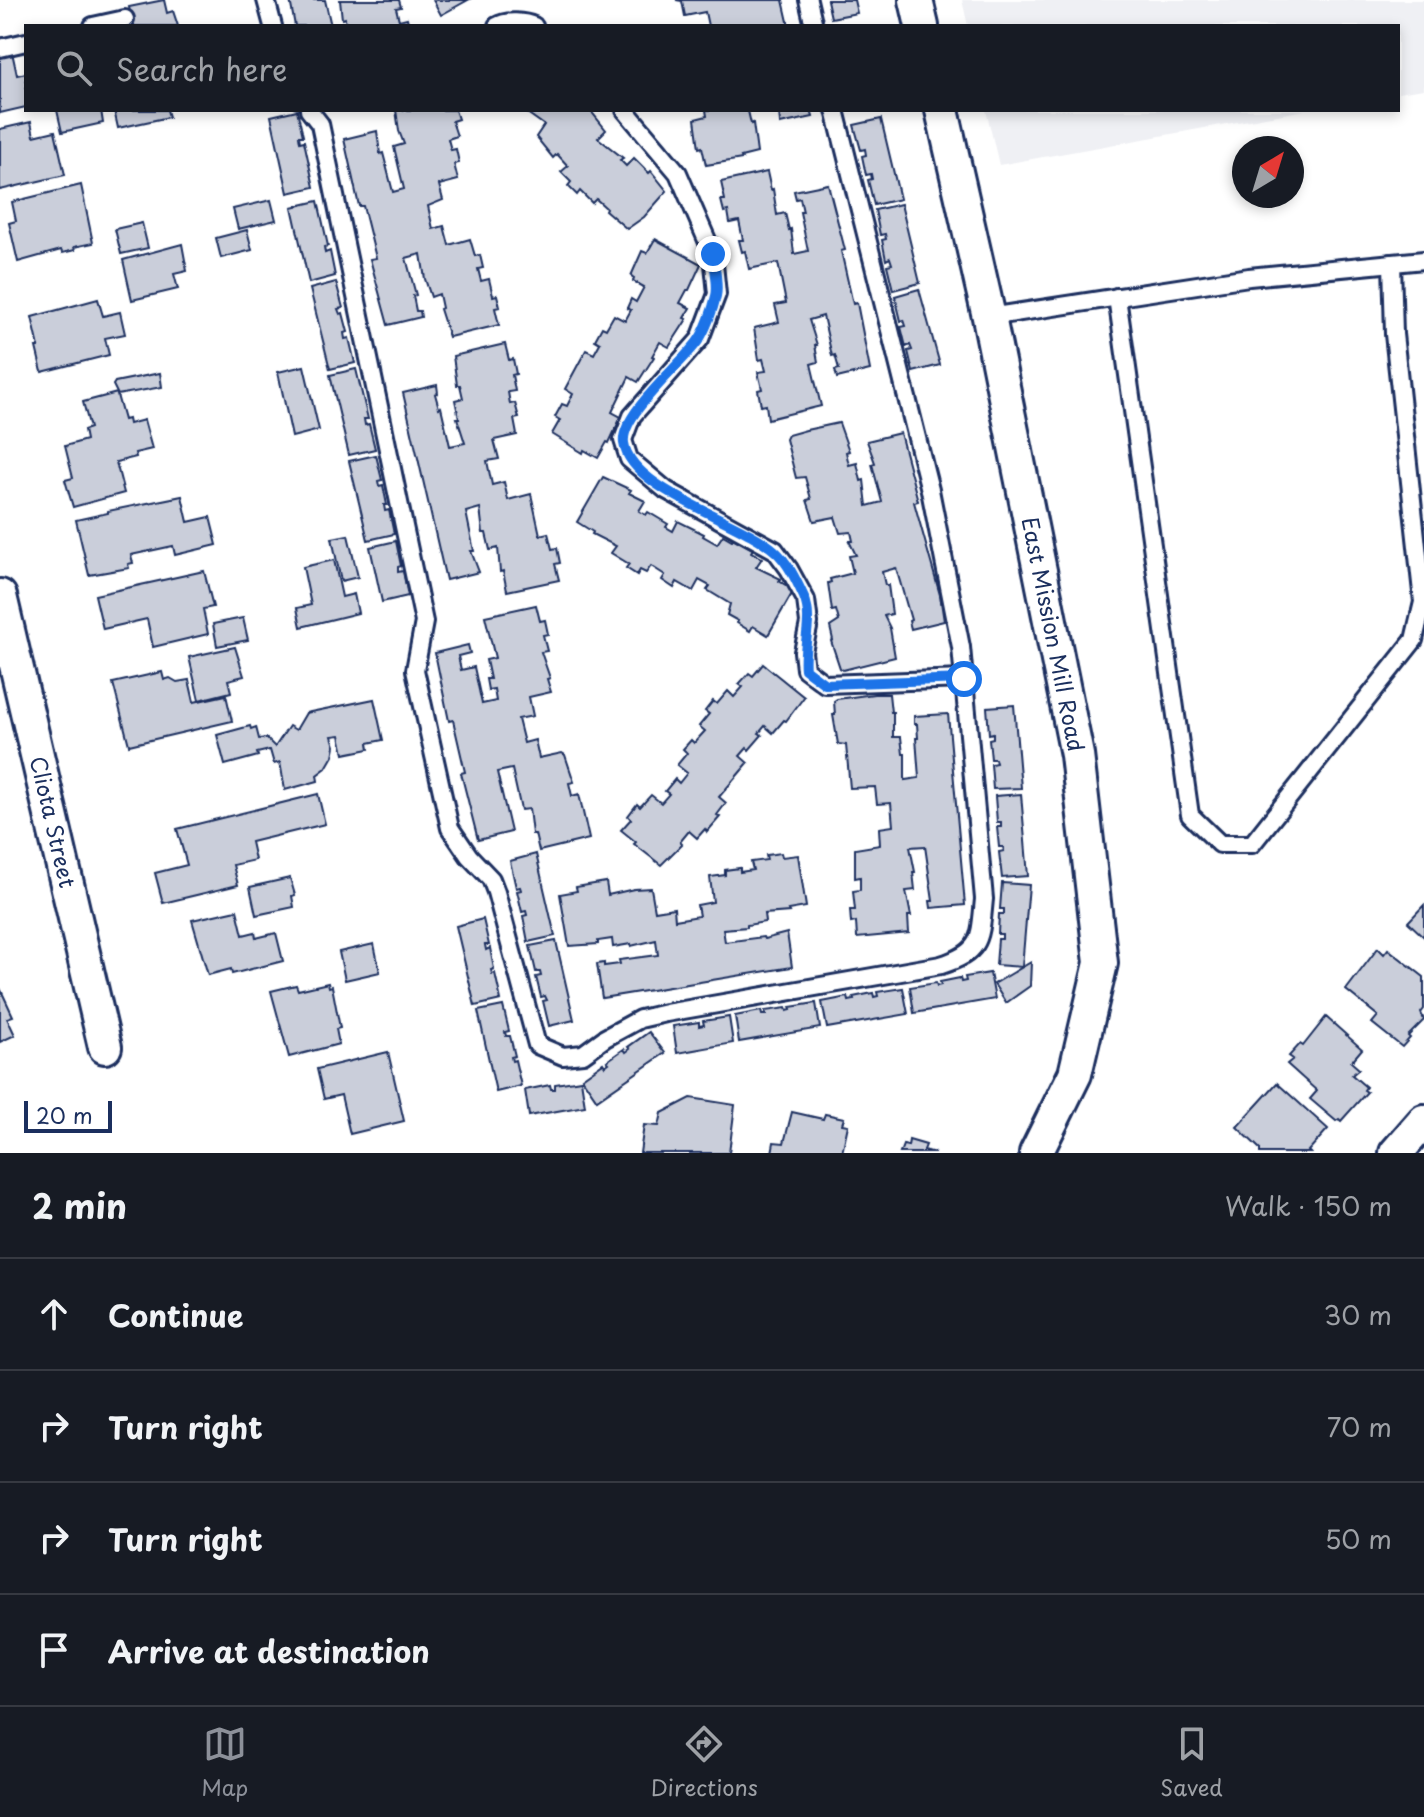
<!DOCTYPE html>
<html lang="en">
<head>
<meta charset="utf-8">
<style>
  :root { --surface:#171b24; --page:#242831; --text:#f1f3f6; --muted:#9ea1a6; --line:#363941; --accent:#8c9099 }
  body { margin:0; font-family:"Playpen Sans",sans-serif; background:var(--page); color:var(--text) }
  .compass { position:absolute; left:1232px; top:136px; width:72px; height:72px; border-radius:50%; background:var(--surface); box-shadow:0 4px 12px #0003; rotate:38deg }
  .scale { position:absolute; left:24px; bottom:20px; width:88px; box-sizing:border-box; padding-left:8px; border:4px solid #1b2f5e; border-top:0; font-size:22px; line-height:28px; white-space:nowrap; color:#1b2f5e; -webkit-text-stroke:6px #fff; paint-order:stroke }
  .stop { position:absolute; width:24px; height:24px; margin:-18px; border:6px solid #1a73e8; border-radius:50%; background:#fff }
  .stop.end { background:#1a73e8; border-color:#fff; box-shadow:0 2px 8px #0008 }
  .list { margin:0; padding:0; list-style:none }
  h2 { display:flex; justify-content:space-between; align-items:center; height:104px; margin:0; padding:0 32px; font-size:34px }
  h2 small { font-size:26px; font-weight:400; color:var(--muted) }
  .list li { display:grid; grid-template-columns:52px 1fr auto; gap:24px; align-items:center; box-sizing:border-box; height:112px; padding:0 32px; border-top:2px solid var(--line) }
  .list b { display:block; font-size:30px; white-space:nowrap }
  .list em { font-size:26px; font-style:normal; color:var(--muted) }
  .icon { flex:none; width:44px; height:44px; fill:none; stroke:currentColor; stroke-width:2; stroke-linecap:round; stroke-linejoin:round }
  .map { position:relative; flex:none; width:1424px; height:1153px; overflow:hidden }
  .search { position:absolute; background:var(--surface); box-shadow:0 4px 12px #0003; left:24px; right:24px; top:24px; height:88px; display:flex; align-items:center; gap:20px; box-sizing:border-box; padding:0 28px; border-radius:0px; color:var(--muted); font-size:30px }
  .sheet { height:552px; background:var(--surface) }
  nav { display:flex; justify-content:space-around; align-items:center; box-sizing:border-box; height:112px; border-top:2px solid var(--line); background:var(--surface); font-size:22px; color:var(--muted) }
  nav a { display:grid; justify-items:center; gap:4px }
  nav .on { color:var(--accent) }
  .map>svg:first-child { display:block }
  .built { fill:#eff0f4 }
  .building { fill:#caceda; stroke:#1b2f5e; stroke-width:2 }
  .lines { fill:none; stroke-linecap:round; stroke-linejoin:round }
  .service-casing { stroke:#1b2f5e; stroke-width:22 }
  .minor-casing { stroke:#1b2f5e; stroke-width:38 }
  .service { stroke:#fff; stroke-width:16 }
  .minor { stroke:#fff; stroke-width:32 }
  .route { stroke:#1a73e8; stroke-width:10 }
  .labels { text-anchor:middle; stroke-width:6; stroke-linejoin:round; paint-order:stroke }
  .street-label { font-size:22px; fill:#1b2f5e; stroke:#fff }
</style>
</head>
<body>
<div class="map">
<svg width="1424" height="1153" viewBox="0 0 1424 1153">
  <rect width="100%" height="100%" fill="#fff"/>
  <filter id="ink" filterUnits="userSpaceOnUse"><feTurbulence type="fractalNoise" baseFrequency=".0125" numOctaves="2"/><feDisplacementMap in="SourceGraphic" scale="16" xChannelSelector="R" yChannelSelector="G"/><feConvolveMatrix kernelMatrix="1 2 1 2 8 2 1 2 1" color-interpolation-filters="sRGB"/></filter>
  <g filter="url(#ink)">
    <g class="built">
      <path d="M962 0H1424V89L1398 93V26H968Z"/>
      <path d="M986 110H1305L999 165Z"/>
    </g>
    <g class="building">
      <path d="M164 0 167 13 173 11 178 26H133L129 7Z"/>
      <path d="M290 0H325L331 26H295Z"/>
      <path d="M340 0H399L401 7 396 8 399 20 407 18 409 26H346L345 18 342 19Z"/>
      <path d="M433 0H468L441 15Z"/>
      <path d="M676 0H783L789 26H708L705 12 685 16 682 1Z"/>
      <path d="M827 0H854L857 13 831 18Z"/>
      <path d="M12 52 17 75 26 73V107L0 113V54Z"/>
      <path d="M57 110H101L103 123 62 132Z"/>
      <path d="M114 110H167L169 117 118 128Z"/>
      <path d="M297 110 303 136H299L300 142 304 141 314 187 288 193 271 116Z"/>
      <path d="M396 110H455L458 119 452 121 457 136 448 139 451 150 456 149 459 163 454 164 458 180 439 185 443 200 428 206 433 229 444 226 449 245 470 239 475 256 480 255 483 268 478 269 481 281 489 279 493 296 497 295 500 307 495 308 499 325 449 337 440 309 442 308 439 294 431 297 425 279 421 254 406 258 416 295 413 296 416 311H420L421 317 388 325 370 259 376 258 363 206H359L344 139 377 131 380 154 383 153 393 192 404 189 394 147 404 144 399 131Z"/>
      <path d="M523 110H590L606 130 598 138 623 158 620 160 626 166 634 158 649 173 651 171 667 191 644 217 627 229 605 210 606 208 596 199 592 203 580 191 577 195 568 186 571 182 561 172 568 166 557 154 553 158 536 137 544 125Z"/>
      <path d="M706 110H753L748 111 751 124 753 123 757 153 741 157 742 159 706 165 702 147 699 148 695 119 707 116Z"/>
      <path d="M779 110H811L813 117 780 124Z"/>
      <path d="M881 119 900 199 874 205 868 180 872 179 871 174 866 175 862 156 866 155 865 149 861 150 854 125Z"/>
      <path d="M31 122 34 136 55 131 65 175 0 190V129Z"/>
      <path d="M767 172 771 190 773 189 777 215 785 213 789 230 791 229 794 254 808 251 800 212H803L800 198 796 199 794 191 828 184 845 250 841 251 853 304 857 303 870 370 837 378 835 370 839 369 835 355 832 356 823 316 809 320 817 345H815L818 362 811 364 821 406 768 419 766 405 761 406 758 390 762 389 758 372 766 371 763 359 759 360 754 328 779 322 775 305 786 303 778 263 749 269 745 251 742 252 739 240H743L739 221 730 223 728 211 724 212 721 200H725L721 182Z"/>
      <path d="M81 185 93 243 74 247 75 250 62 253 61 250 18 262 9 223 16 221 12 202Z"/>
      <path d="M271 200 276 220 238 229 233 209Z"/>
      <path d="M318 201 328 246 324 247 325 253 330 251 335 276 309 283 292 207Z"/>
      <path d="M901 204 920 283 893 290 887 265 892 264 890 258 886 260 882 240 886 239 885 234 880 235 875 210Z"/>
      <path d="M142 223 148 248 121 254 115 229Z"/>
      <path d="M247 230 252 250 221 258 216 238Z"/>
      <path d="M655 239 701 264 689 290H687L680 303 690 308 684 318 687 319 669 347 660 342 652 356 654 357 638 382 629 377 612 412 621 417 609 443 607 442 598 458 584 450 583 453 552 434 560 420 555 417 562 404 567 406 573 394 565 389 586 350 594 354 600 343 595 340 602 327 606 329 614 315 625 321 631 310 627 308 631 299 636 302 644 287 633 281 634 278 631 276 642 251 647 253Z"/>
      <path d="M182 244 187 271 174 274 178 289 132 300 123 260Z"/>
      <path d="M336 282 343 308 338 309 340 314 343 313 348 332 344 333 345 339 349 338 355 363 330 369 310 289Z"/>
      <path d="M919 289 940 365 913 372 908 351 912 350 910 345 906 347 901 327 906 326 904 320 901 321 895 296Z"/>
      <path d="M98 299 103 316 120 312 125 334 105 338 109 355 42 372 36 347H39L32 317Z"/>
      <path d="M505 344 509 360 513 359 516 374 512 375 515 391 508 392 510 404 515 403 519 418 514 419 517 435 494 440 499 459 487 461 492 485 504 482 508 500 531 494 540 535 548 533 552 549 557 548 560 563 555 564 559 580 507 591 503 571 500 572 498 548 490 550 486 533H483L480 508 466 512 474 551H471L479 572 446 580 403 393 437 385 438 393 435 394 439 408 441 407 450 446 465 443 457 418H459L455 400 463 398 460 385H457L453 356Z"/>
      <path d="M304 366 319 430 292 437 278 372Z"/>
      <path d="M356 369 368 419H364L365 425 369 424 375 449 349 455 330 375Z"/>
      <path d="M160 373 162 387 117 395 124 420 128 419 129 424 144 420 152 449 135 453 136 457 116 462 124 493 73 507 65 480 73 478 65 446 86 440 84 430 90 428 83 402 117 393 113 385 115 382Z"/>
      <path d="M839 423 849 451 846 452 849 465 857 463 861 481 864 480 867 506 882 502 872 464 875 463 867 441 900 433 918 501 914 502 940 595 944 621 911 629 909 621 911 620 896 568 882 572 885 585H888L892 614 884 616 890 628 895 657 843 670 840 668 831 641 833 640 830 627 839 621 836 610 832 611 828 583 831 582 830 579 853 573 849 556 856 555 849 541H853L851 532 840 533 835 517 814 521 807 500 811 499 805 477 796 478 786 439 788 435 806 430Z"/>
      <path d="M376 455 382 480 378 481 379 486 383 485 387 505H384L385 511 389 510 394 534 368 540 349 461Z"/>
      <path d="M603 477 631 490 629 493 645 501 639 511 646 515 648 512 668 524 666 527 673 531 678 521 704 534 703 536 717 544 723 535 732 540 733 538 753 549 751 552 762 558 756 567 781 579 779 581 794 590 768 635 753 626 750 631 737 623 738 621 727 615 730 604 707 590 710 586 699 580 693 591 677 582 674 588 662 580 665 575 651 566 646 573 640 570 637 575 626 568 629 564 611 553 616 546 592 534 593 532 577 522Z"/>
      <path d="M182 496 188 522 210 517 217 545 175 555 173 546 131 555 133 563 128 564 129 568 89 575 76 520 108 513V511Z"/>
      <path d="M348 535 358 577 341 581 332 538Z"/>
      <path d="M396 541 401 566 398 567V572L403 571 408 596 382 602 370 547Z"/>
      <path d="M334 560 342 597 354 594 358 613 301 627 297 608 311 605 303 567Z"/>
      <path d="M204 571 213 607 203 609 208 634 153 647 147 619 103 629 95 595Z"/>
      <path d="M536 605 540 621 545 620 548 634 543 635 547 651 541 652 550 678 547 679 551 692 529 697 533 716 518 719 524 743 535 740 539 758 562 753 565 755 574 782 569 783 572 796 579 794 589 839 539 851 535 834H532L529 809 521 810 512 769 497 772 511 832 478 840 461 773 465 772 453 720 449 721 435 653 468 645 470 653 458 656 461 670 474 667 482 704 496 701 494 689 488 690 486 679H490L486 660 495 658 485 616Z"/>
      <path d="M243 618 248 640 217 646 213 624Z"/>
      <path d="M235 647 244 676 228 680 231 692 199 700 189 657Z"/>
      <path d="M763 664 804 697 786 721 784 720 773 733 765 726 759 733 762 735 749 750 747 748 740 756 748 763 719 797 726 803 717 815 720 817 707 832 705 829 697 838 689 831 680 842 682 844 661 865 634 844 636 842 621 830 631 819 628 816 637 804 640 807 651 795 661 803 669 794 665 791 675 779 679 783 687 773 677 765 687 753 683 749 691 740 694 743 705 731 699 726 709 714 705 711 713 701 717 704 728 691 734 697 743 687 739 684 749 673 753 676Z"/>
      <path d="M162 672 164 680 170 678 177 682 189 680 194 702 226 695 232 721 129 745 113 683Z"/>
      <path d="M874 694H889L891 712H893V737H901L903 754H905V780L919 778 916 738H918L917 724H914V716L948 714 965 905 931 908 930 901H933L925 846 910 847 915 872H913L915 890 906 891 911 916H908L909 933 857 938 856 922 851 923 850 910H855L853 891 860 890V877L855 878V849L880 845 879 828 893 826 891 803 877 804 875 787 850 788 846 745 838 744 833 715H835L834 701 837 699Z"/>
      <path d="M374 699 383 740 368 743 369 749 344 754 340 735 332 736 335 746 333 756 326 768 317 775 318 781 285 790 280 762 274 764 270 750 257 753 258 756 225 765 217 735 250 726 251 729 256 727 259 739 266 738 275 747 289 726 296 730 306 713Z"/>
      <path d="M1014 705 1021 788 993 789 991 764 996 763 995 759H991L989 739 993 738V733L989 734 987 707Z"/>
      <path d="M318 794 325 824 251 842 255 860 233 865 238 885 163 903 155 873 187 865 177 829Z"/>
      <path d="M1021 794 1028 876 1002 878 999 852 1004 851 1003 847H999L997 827H1001V822H997L995 796Z"/>
      <path d="M781 853 782 857 798 855 806 907 788 910 789 912 764 914 765 922 747 925V927L723 929 725 942 763 937 764 939 787 933 792 967 602 998 597 964 604 963V966L620 964 619 960 658 955 656 940 631 946V944L613 947 612 939 598 941V944L569 946 560 894 577 891 576 887 606 882 608 895 634 889 651 888 655 911 674 908 675 920 699 916 697 905 713 902 710 877 725 875V870L740 868V872L753 870 751 862 767 860 766 855Z"/>
      <path d="M536 854 555 936 528 942 523 916 527 915 526 911 522 912 517 891 521 890 520 887 516 888 510 861Z"/>
      <path d="M290 878 295 895 292 896 294 907 256 915 250 887Z"/>
      <path d="M1002 883 1029 885 1022 967 996 965 998 939H1002V934H998L999 914H1004V909H1000Z"/>
      <path d="M1424 905V937L1408 922Z"/>
      <path d="M237 910 243 935 255 932 256 938 276 933 283 961 232 974 231 969 208 975 192 920Z"/>
      <path d="M483 919 489 945H485L486 950 490 948 494 969 491 970 492 974 495 973 501 1000 475 1006 456 926Z"/>
      <path d="M556 941 574 1020 549 1026 543 1001 547 1000 545 996 541 997 536 977 541 976 540 972H536L530 946Z"/>
      <path d="M374 944 380 972 345 980 339 952Z"/>
      <path d="M1378 948 1384 954 1388 949 1424 977V1009L1421 1013 1424 1020 1408 1036 1410 1038 1402 1047 1372 1023 1378 1016 1346 990Z"/>
      <path d="M1031 962 1030 986 1006 1003 994 984Z"/>
      <path d="M990 973 995 999 914 1013 910 987 936 983 937 986 941 985 940 982 960 978 961 982 966 981 965 977Z"/>
      <path d="M328 983 329 987 332 986 340 1028 336 1029 339 1044 289 1057 271 991 296 985 298 990Z"/>
      <path d="M0 988 13 1016 7 1018 15 1035 0 1042Z"/>
      <path d="M903 988 908 1014 827 1028 822 1002 848 997 849 1001 854 1000 853 997 873 993 874 997 878 996 877 992Z"/>
      <path d="M816 1003 820 1028 739 1042 735 1016 761 1011 762 1015H766L765 1011 786 1008 787 1011 791 1010 790 1007Z"/>
      <path d="M503 1006 509 1031 505 1032 506 1036H510L515 1056 511 1057 512 1061 515 1060 521 1086 496 1092 478 1011Z"/>
      <path d="M729 1017 733 1043 677 1053 673 1026 699 1022V1026L704 1025 703 1021Z"/>
      <path d="M1326 1017 1362 1049 1351 1062 1359 1069 1352 1075 1366 1087 1364 1090 1367 1092 1341 1121 1339 1119 1336 1121 1310 1099 1317 1091 1287 1064 1293 1059 1289 1056 1300 1044 1303 1046Z"/>
      <path d="M649 1032 665 1053 597 1100 582 1078 603 1063 605 1066 609 1063 607 1061 624 1049 626 1052 630 1049 628 1047Z"/>
      <path d="M388 1052 404 1121 350 1134 341 1095 324 1099 317 1069Z"/>
      <path d="M581 1080 585 1106 529 1116 525 1090 550 1085 551 1089H555V1084Z"/>
      <path d="M1277 1083 1328 1129 1308 1151 1310 1153H1260V1149L1237 1127Z"/>
      <path d="M691 1098 735 1105 729 1153H640L644 1125 659 1126 662 1113Z"/>
      <path d="M792 1112 823 1119 825 1114 844 1118 842 1124 848 1125 842 1153H772L774 1142 784 1143Z"/>
      <path d="M909 1140 926 1145 924 1150 935 1153H900L903 1145 908 1146Z"/>
    </g>
    <g class="lines">
      <g class="service-casing">
        <g id="service">
          <path d="M266 0 273 26"/>
          <path d="M808 0 814 26"/>
          <path d="M93 26 125 19"/>
          <path d="M497 26C506 20 525 22 534 26"/>
          <path d="M0 48 26 42"/>
          <path d="M309 110 320 124 424 622 415 670 450 828 469 856 491 879 496 892 537 1045 563 1056 583 1054 605 1038 640 1019 666 1013 941 965C982 952 980 939 984 899L961 647 930 490 835 110"/>
          <path d="M625 110 678 173 713 254 717 294 700 339 632 416 623 440 629 459 666 490 775 550 789 569 806 600 809 623 803 652 805 669 825 684 964 679"/>
          <path d="M1117 297 1190 815 1220 844H1252L1414 640 1423 602 1394 334 1392 263"/>
          <path d="M989 317 1249 277 1424 260"/>
        </g>
      </g>
      <g class="minor-casing">
        <g id="minor">
          <path d="M916 0 922 26"/>
          <path id="s1" d="M942 110 989 317 1077 755 1101 963 1075 1074 1036 1153"/>
          <path id="s2" d="M0 596 105 1047"/>
          <path d="M1396 1153 1424 1121"/>
        </g>
      </g>
      <use href="#service" class="service"/>
      <use href="#minor" class="minor"/>
    </g>
  </g>
  <g class="lines" filter="url(#ink)">
    <path class="route" d="M713 254C714 266 719 284 716 296 713 309 706 330 698 341 681 365 620 415 624 443 630 490 742 521 775 551 788 562 797 582 804 597 814 620 802 646 805 669L825 684 964 679"/>
  </g>
  <g class="labels">
    <g class="street-label">
      <text dy="8" stroke="none"><textPath href="#s1" startOffset="536">East Mission Mill Road</textPath></text>
      <text dy="8" stroke="none"><textPath href="#s2" startOffset="232">Cliota Street</textPath></text>
    </g>
  </g>
</svg>
<svg class="compass" viewBox="-18 -18 36 36"><path d="M0-13l5 13h-10z" fill="#e53935"/><path d="M0 13l5-13h-10z" fill="#9ea1a6"/></svg>
<div class="scale">20 m</div>
<div class="stop" style="left:964px;top:679px"></div>
<div class="stop end" style="left:713px;top:254px"></div>
<div class="search"><svg class="icon" aria-label="search" viewBox="0 0 24 24"><circle cx="10" cy="10" r="6"/><path d="M15 15l6 6"/></svg>Search here</div>
</div>
<section class="sheet">
<h2>2 min<small>Walk · 150 m</small></h2>
<ul class="list">
<li><svg class="icon" aria-label="ahead" viewBox="0 0 24 24"><path d="M12 20V5M6 11l6-6 6 6"/></svg><div><b>Continue</b></div><em>30 m</em></li>
<li><svg class="icon" aria-label="right" viewBox="0 0 24 24"><path d="M7 20v-9h11M14 6l5 5-5 5"/></svg><div><b>Turn right</b></div><em>70 m</em></li>
<li><svg class="icon" aria-label="right" viewBox="0 0 24 24"><path d="M7 20v-9h11M14 6l5 5-5 5"/></svg><div><b>Turn right</b></div><em>50 m</em></li>
<li><svg class="icon" aria-label="arrive" viewBox="0 0 24 24"><path d="M6 21V4h12l-3 4 3 4H6"/></svg><div><b>Arrive at destination</b></div></li>
</ul>
</section>
<nav>
<a class="on"><svg class="icon" aria-label="map" viewBox="0 0 24 24"><path d="M3 6l6-2 6 2 6-2v14l-6 2-6-2-6 2zM9 4v14M15 6v14"/></svg>Map</a>
<a><svg class="icon" aria-label="directions" viewBox="0 0 24 24"><path d="M12 3l9 9-9 9-9-9zM9 14v-3h6M13 9l2 2-2 2"/></svg>Directions</a>
<a><svg class="icon" aria-label="saved" viewBox="0 0 24 24"><path d="M7 4h10v16l-5-4-5 4z"/></svg>Saved</a>
</nav>
</body>
</html>
